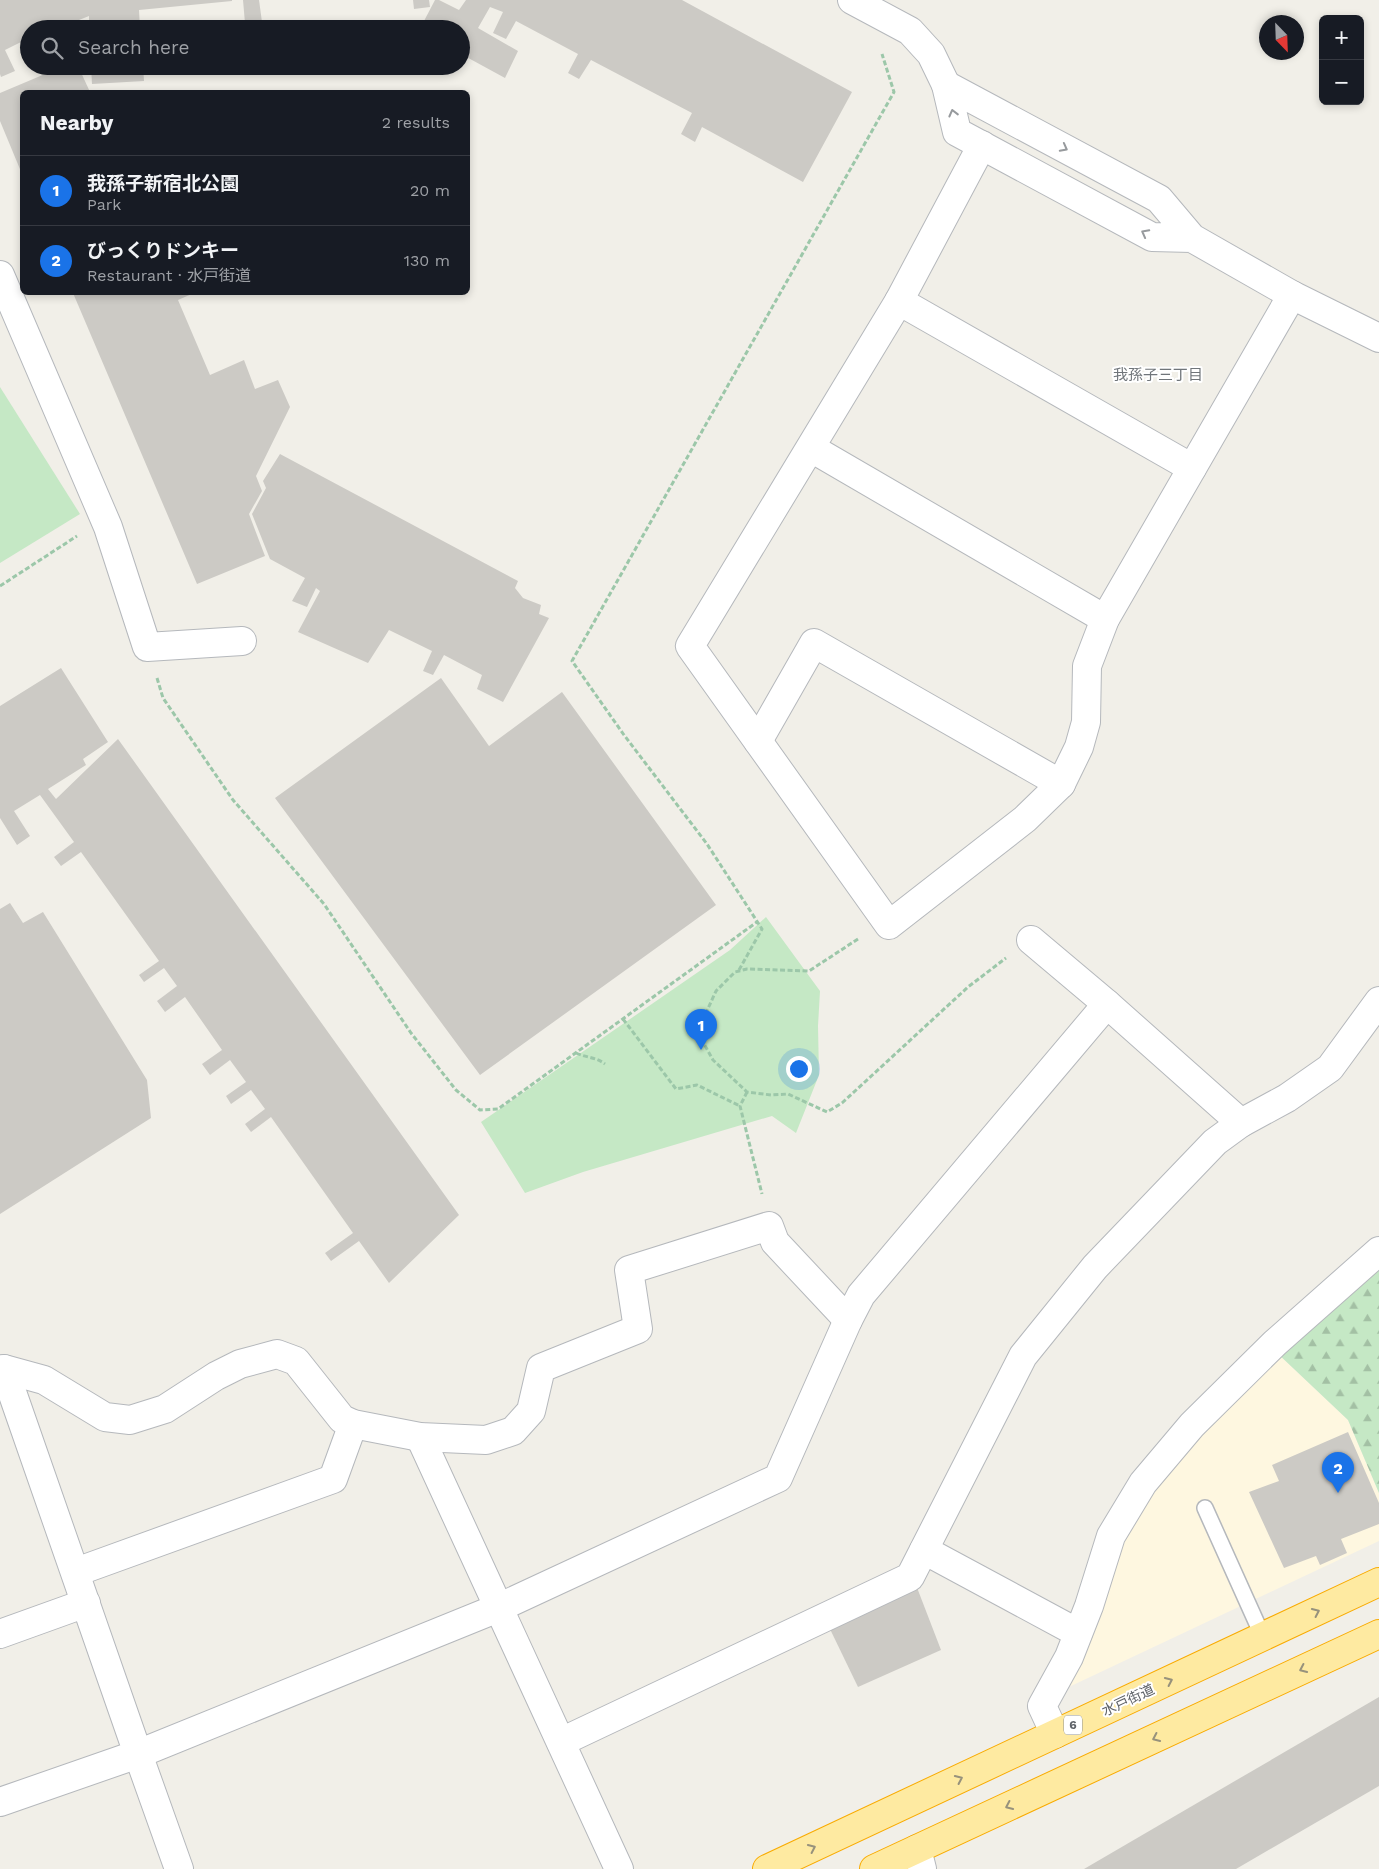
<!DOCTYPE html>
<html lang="en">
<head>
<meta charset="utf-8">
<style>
  :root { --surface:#171b24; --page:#20242c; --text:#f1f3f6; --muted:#9ea1a6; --line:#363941; --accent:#1a73e8 }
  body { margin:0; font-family:"Work Sans","Noto Sans JP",sans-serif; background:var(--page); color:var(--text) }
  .controls { position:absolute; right:15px; top:15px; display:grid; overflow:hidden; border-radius:8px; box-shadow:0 2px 8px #0003 }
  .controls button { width:45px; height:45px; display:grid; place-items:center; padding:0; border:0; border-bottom:1px solid var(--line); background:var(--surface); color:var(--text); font:25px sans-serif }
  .compass { position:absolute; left:1259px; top:15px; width:45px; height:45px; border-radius:50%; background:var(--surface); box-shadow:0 2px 8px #0003; rotate:157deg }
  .you { position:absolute; left:798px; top:1068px; width:18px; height:18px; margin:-12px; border:4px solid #fff; border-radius:50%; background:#1a73e8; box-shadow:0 0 0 8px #1a73e833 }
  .badge { display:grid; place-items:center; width:32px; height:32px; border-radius:50%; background:var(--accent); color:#fff; font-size:16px; font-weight:700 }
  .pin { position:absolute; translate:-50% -41px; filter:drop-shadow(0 1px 2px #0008) }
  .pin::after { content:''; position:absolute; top:26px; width:18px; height:15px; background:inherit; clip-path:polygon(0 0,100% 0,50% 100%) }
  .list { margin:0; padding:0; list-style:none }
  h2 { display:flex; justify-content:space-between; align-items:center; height:65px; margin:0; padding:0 20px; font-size:21px }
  h2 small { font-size:16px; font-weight:400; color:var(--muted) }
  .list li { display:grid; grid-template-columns:32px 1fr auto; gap:15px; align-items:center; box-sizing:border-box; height:70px; padding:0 20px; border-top:1px solid var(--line) }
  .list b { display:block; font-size:19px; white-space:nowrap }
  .list p { margin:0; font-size:16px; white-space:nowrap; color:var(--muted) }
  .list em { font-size:16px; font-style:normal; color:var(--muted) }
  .icon { flex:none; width:28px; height:28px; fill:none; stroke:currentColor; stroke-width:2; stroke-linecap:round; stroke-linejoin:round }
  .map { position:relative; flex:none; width:1379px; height:1869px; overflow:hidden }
  .search { position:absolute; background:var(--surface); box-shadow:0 2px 8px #0003; left:20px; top:20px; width:450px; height:55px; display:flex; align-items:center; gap:12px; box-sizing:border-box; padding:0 18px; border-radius:28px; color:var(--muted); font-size:19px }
  .panel { position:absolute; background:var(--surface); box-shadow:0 2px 8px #0003; left:20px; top:90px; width:450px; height:205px; border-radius:8px }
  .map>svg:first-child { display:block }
  .commercial { fill:#fef7e0 }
  .green { fill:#c5e8c5 }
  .forest { fill:url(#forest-firs) }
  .building { fill:#cccac5 }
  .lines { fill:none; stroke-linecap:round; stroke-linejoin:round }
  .service-casing { stroke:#b5b8bc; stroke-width:18 }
  .minor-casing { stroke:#b5b8bc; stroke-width:30 }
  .trunk-casing { stroke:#f9ab00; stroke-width:30 }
  .path { stroke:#9cc7a9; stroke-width:3; stroke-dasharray:5 2.5; stroke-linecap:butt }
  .service { stroke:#fff; stroke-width:15 }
  .minor { stroke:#fff; stroke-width:28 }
  .trunk { stroke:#feeaa1; stroke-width:28 }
  .oneway { stroke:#979a9d }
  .oneway2 { stroke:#97927c }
  .labels { text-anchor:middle; stroke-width:4; stroke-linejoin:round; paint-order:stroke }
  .shield { fill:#fff; stroke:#8f9295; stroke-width:1 }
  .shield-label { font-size:12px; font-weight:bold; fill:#5f6368 }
  .street-label { font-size:14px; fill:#5f6368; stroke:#fff }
  .neighbourhood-label { font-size:15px; fill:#70757a; stroke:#fff }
</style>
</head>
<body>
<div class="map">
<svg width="1379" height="1869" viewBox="0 0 1379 1869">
  <defs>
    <pattern id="forest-firs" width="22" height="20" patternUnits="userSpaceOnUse" patternTransform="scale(1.25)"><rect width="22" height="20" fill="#c5e8c5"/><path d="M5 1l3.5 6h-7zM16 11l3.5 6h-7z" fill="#a3c0a4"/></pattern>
  </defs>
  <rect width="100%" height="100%" fill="#f1efe8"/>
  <path class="commercial" d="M1275 1351 1348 1420 1379 1493V1541L1054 1694 1151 1482Z"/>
  <g class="green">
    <path d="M0 387 80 514 0 563Z"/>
    <path d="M766 917 820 991 818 1026 819 1075 796 1133 772 1116 583 1172 525 1193 481 1122 730 950Z"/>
  </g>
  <path class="forest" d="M1379 1257V1493L1348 1420 1275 1351Z"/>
  <g class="building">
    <path d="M0 0H232V1L139 10 140 29H89V16L64 26 65 29H29V38L5 50 15 71 1 77 0 74Z"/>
    <path d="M243 0H259L262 22 245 23Z"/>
    <path d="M413 0H429L430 7 414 9Z"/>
    <path d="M435 0H439L459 10 466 0H682L852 92 803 182 702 127 695 142 681 134 692 113 591 60 579 79 568 73 578 54 516 21 506 39 493 33 503 12 490 7 478 28 518 51 505 78 461 54V29H433L435 26 424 21Z"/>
    <path d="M64 66H78L90 92H22V174L0 121V93Z"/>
    <path d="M91 66H143L144 81 92 84Z"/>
    <path d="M73 293H194L178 300 210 375 244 360 255 389 278 380 290 407 256 476 262 491 249 514 265 556 197 584Z"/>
    <path d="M280 454 518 581 515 588 523 598 541 605 539 614 549 618 503 702 477 689 482 675 444 655 433 675 423 671 432 651 389 630 368 663 298 632 320 591 316 588 307 607 292 601 305 578 270 559 252 514 266 488 263 481Z"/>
    <path d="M61 668 108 742 83 759 86 765 48 789 56 799 118 739 459 1215 389 1283 359 1241 331 1261 325 1253 353 1233 271 1117 251 1132 245 1124 265 1109 251 1090 231 1104 226 1096 246 1082 230 1060 210 1075 202 1064 222 1050 185 997 165 1012 157 1001 177 986 164 968 144 982 139 975 159 961 81 852 61 866 54 857 74 842 40 795 14 811 30 836 17 845 0 818V706Z"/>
    <path d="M441 678 489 746 562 692 716 905 480 1075 275 798Z"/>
    <path d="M10 903 23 923 43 912 147 1080 151 1118 0 1214V909Z"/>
    <path d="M1348 1432 1379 1503V1524L1341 1539 1347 1553 1320 1565 1316 1556 1284 1568 1249 1492 1279 1481 1272 1465Z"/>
    <path d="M916 1585 941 1650 858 1687 829 1627Z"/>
    <path d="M1379 1697V1786L1236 1869H1084Z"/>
  </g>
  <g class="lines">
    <g class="service-casing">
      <path id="service" d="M1205 1508 1263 1637"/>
    </g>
    <g class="minor-casing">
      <g id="minor">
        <path d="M852 0 910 31 931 54 946 85"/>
        <path d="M982 145 899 301 690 646 889 925 1025 819 1061 784 1079 747 1086 722 1087 666 1105 619 1292 295"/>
        <path d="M1192 238 1152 237 957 132 946 85 1159 199 1192 238 1292 295 1379 338"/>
        <path d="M0 275 108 527 147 647 242 641"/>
        <path d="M899 301 1192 468"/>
        <path d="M811 448 1105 619"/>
        <path d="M758 741 814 643 1061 784"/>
        <path d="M1031 940 1107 1004"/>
        <path d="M0 1370 4 1369 44 1380 105 1417 130 1420 165 1409 216 1376 240 1364 277 1354 296 1361 342 1419 353 1424 420 1437 486 1440 513 1431 531 1411 541 1368 638 1329 629 1270 769 1226 775 1242 848 1320 861 1295 1107 1004 1241 1123 1287 1098 1330 1068 1379 1001"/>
        <path d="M420 1437 619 1869"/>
        <path d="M924 1550 1078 1633"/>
        <path d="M76 1572 333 1479 353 1424"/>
        <path d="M0 1634 86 1603"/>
        <path d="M1055 1734 1042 1706 1069 1657 1089 1606 1111 1536 1143 1483 1192 1425 1275 1343 1379 1251"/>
        <path d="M561 1742 910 1577 1023 1356 1095 1267 1215 1142 1241 1123"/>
        <path d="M0 1802 138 1754 4 1369"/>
        <path d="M917 1849 922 1869"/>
        <path d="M179 1869 138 1754 498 1608 778 1478 848 1320"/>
      </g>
    </g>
    <g class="trunk-casing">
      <g id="trunk">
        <path d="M767 1869 1379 1582"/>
        <path d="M874 1869 1379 1634"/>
      </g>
    </g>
    <g class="path">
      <path d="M0 586 77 536"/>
      <path d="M157 678 163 698 233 800 324 904 411 1033 456 1090 480 1110 498 1109 757 922"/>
      <path d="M858 939 809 971 747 969 735 972 716 991 705 1015 702 1026 703 1042 713 1060 747 1092 771 1095 788 1094 827 1112 842 1103 968 987 1006 958"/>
      <path d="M739 970 762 929 707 844 624 735 572 661 894 92 882 54"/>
      <path d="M623 1019 676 1089 697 1085 740 1106"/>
      <path d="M576 1053C587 1058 596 1057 605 1064"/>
      <path d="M747 1092 740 1106 762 1194"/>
    </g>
    <use href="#service" class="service"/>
    <use href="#minor" class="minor"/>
    <use href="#trunk" class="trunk"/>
  </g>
  <defs><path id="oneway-chevron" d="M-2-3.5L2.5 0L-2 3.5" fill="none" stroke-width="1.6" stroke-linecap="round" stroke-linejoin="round" transform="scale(1.25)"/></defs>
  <g class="oneway">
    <use href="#oneway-chevron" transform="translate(953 113) rotate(-104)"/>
    <use href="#oneway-chevron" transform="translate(1064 148) rotate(28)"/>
    <use href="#oneway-chevron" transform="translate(1145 233) rotate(-152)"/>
  </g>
  <g class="oneway2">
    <use href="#oneway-chevron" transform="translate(1316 1612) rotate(-25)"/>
    <use href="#oneway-chevron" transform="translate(1303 1669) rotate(155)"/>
    <use href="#oneway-chevron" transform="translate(1169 1681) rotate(-25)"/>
    <use href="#oneway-chevron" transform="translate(1156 1738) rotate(155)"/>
    <use href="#oneway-chevron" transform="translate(959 1779) rotate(-25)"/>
    <use href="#oneway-chevron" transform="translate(1009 1806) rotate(155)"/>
    <use href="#oneway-chevron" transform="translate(812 1848) rotate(-25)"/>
  </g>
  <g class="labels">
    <rect class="shield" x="1064" y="1715.5" width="18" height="19" rx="4"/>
    <g class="shield-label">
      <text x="1073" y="1729">6</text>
    </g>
    <g class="street-label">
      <text transform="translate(1128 1700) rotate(-25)" y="5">水戸街道</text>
    </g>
    <g class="neighbourhood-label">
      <text x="1158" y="380">我孫子三丁目</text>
    </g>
  </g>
</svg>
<div class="controls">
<button>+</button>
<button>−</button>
</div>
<svg class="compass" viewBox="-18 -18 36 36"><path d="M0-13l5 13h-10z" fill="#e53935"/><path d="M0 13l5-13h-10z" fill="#9ea1a6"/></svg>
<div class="you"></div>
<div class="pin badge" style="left:701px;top:1050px">1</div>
<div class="pin badge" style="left:1338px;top:1493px">2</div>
<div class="search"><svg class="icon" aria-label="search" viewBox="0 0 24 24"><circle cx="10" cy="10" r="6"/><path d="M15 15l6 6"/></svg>Search here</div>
<section class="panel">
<h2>Nearby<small>2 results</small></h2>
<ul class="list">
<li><span class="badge">1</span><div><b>我孫子新宿北公園</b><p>Park</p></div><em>20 m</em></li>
<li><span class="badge">2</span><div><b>びっくりドンキー</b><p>Restaurant · 水戸街道</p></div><em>130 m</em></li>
</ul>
</section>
</div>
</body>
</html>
